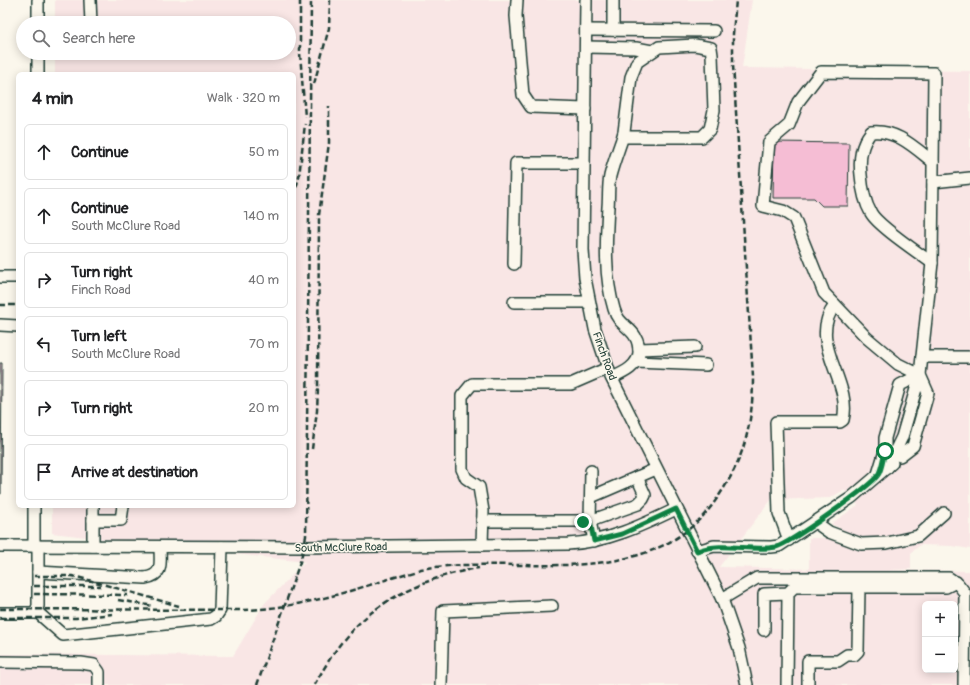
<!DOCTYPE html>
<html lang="en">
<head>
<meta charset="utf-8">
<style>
  :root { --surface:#fff; --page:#f2f2f2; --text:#202124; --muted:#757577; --line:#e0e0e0 }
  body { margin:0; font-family:Pangolin,sans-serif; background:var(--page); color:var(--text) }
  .controls { position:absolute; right:12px; bottom:12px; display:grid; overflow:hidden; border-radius:6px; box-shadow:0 2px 10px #0003 }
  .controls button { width:36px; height:36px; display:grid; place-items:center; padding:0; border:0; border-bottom:1px solid var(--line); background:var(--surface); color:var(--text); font:20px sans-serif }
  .stop { position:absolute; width:12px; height:12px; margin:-9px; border:3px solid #0b8043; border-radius:50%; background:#fff }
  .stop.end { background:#0b8043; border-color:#fff; box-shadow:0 1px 4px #0008 }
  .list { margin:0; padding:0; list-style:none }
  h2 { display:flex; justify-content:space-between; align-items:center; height:52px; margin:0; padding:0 16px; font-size:17px }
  h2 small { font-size:13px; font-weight:400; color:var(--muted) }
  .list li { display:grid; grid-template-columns:26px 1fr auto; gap:12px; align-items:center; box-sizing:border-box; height:56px; margin:0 8px 8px; padding:0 8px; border:1px solid var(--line); border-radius:6px }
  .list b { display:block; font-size:15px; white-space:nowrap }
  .list p { margin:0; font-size:13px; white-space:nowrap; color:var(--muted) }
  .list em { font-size:13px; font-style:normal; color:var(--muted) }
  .icon { flex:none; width:22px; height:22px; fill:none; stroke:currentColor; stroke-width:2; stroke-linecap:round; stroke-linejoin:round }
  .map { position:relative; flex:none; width:970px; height:685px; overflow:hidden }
  .search { position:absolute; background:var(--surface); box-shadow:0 2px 10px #0003; left:16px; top:16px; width:280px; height:44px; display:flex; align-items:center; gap:10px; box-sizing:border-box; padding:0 14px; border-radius:22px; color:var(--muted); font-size:15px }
  .panel { position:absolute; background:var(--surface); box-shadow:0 2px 10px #0003; left:16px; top:72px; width:280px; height:436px; border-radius:6px }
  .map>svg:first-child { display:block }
  .built { fill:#f9e6e5; fill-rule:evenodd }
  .building { fill:#f5bdd4; stroke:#1f3d34 }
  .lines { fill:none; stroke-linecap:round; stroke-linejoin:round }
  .minor-casing { stroke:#1f3d34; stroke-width:14 }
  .minor { stroke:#fbf7ec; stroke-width:11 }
  .rail { stroke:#1f3d34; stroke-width:2.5; stroke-dasharray:6 3; stroke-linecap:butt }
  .route { stroke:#0b8043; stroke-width:5 }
  .labels { text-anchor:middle; stroke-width:3; stroke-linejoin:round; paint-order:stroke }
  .street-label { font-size:11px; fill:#1f3d34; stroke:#fbf7ec }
</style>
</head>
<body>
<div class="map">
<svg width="970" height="685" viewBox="0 0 970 685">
  <rect width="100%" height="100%" fill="#fbf7ec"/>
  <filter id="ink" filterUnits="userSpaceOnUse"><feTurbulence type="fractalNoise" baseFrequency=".025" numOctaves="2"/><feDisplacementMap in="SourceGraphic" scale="8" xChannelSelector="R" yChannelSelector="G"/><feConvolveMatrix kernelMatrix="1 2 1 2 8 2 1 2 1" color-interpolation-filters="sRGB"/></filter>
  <g filter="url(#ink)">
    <path class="built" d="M55 0H752L742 68 970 71V549L952 546 920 545 911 553V569L888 570 970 571V685H0V654L233 656 264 604 305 562 52 533V506H294V74H55V53H289V23H55ZM844 490 858 505 831 524 840 528V538H809V569L719 567 771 500 830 498ZM925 604H955V670H925Z"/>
    <g class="building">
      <path d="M774 142 849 143 848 206H822L814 198H773Z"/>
      <path d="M0 363H2L1 494H0Z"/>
    </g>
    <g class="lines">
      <g class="minor-casing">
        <g id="minor">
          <path d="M90 0 91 23"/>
          <path d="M517 0 516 16 523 95 531 107 585 109"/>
          <path d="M586 0 583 250 585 278 595 329 611 377 722 599 739 648 747 685"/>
          <path d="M38 23V0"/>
          <path d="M586 30 714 31"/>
          <path d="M613 30V0"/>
          <path d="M586 47 636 48 652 51"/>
          <path d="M38 74V53"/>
          <path d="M933 182 970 178"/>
          <path d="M932 263C919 253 878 226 871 213 864 201 862 188 861 175 859 158 861 145 871 132 896 129 914 147 933 162"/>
          <path d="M514 264 516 163H584"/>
          <path d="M0 277H18"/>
          <path d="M514 302H588"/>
          <path d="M0 325 18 326"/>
          <path d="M639 349 695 347"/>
          <path d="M922 357H970"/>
          <path d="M636 362 706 365"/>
          <path d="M612 378C623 373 639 366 639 352 639 327 619 329 614 309 604 276 606 240 608 207 609 197 608 186 610 176 613 164 618 151 622 139L624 132 631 77 637 62 659 47 695 45 711 48 712 55 714 110 710 129 702 137H623"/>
          <path d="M887 468 902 437 920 375 932 263 934 73 821 72 798 102 789 125 769 142 763 206 783 211 794 218 824 293 867 338 898 364 920 375 928 393 913 446 900 456"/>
          <path d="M591 471 590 521 594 541"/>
          <path d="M878 474 885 451V438L900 385 920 375"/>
          <path d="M591 497 656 469"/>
          <path d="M93 506V546"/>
          <path d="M93 520H121L123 506"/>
          <path d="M482 521H590L638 504 643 499 645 495 637 477"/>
          <path d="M815 522 829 532 861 544 887 543 918 536 944 513"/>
          <path d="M789 540 779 513 776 422H840L843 420C853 381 806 342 835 305"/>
          <path d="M482 545 483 511 479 487 466 478 462 469V396L472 384H571L608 368"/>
          <path d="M0 546 304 547 568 544C607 542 641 526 676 509"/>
          <path d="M34 546V506"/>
          <path d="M697 551 714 546 771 547 779 546 851 498 892 463"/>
          <path d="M38 572 145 578C164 575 160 563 160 547"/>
          <path d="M859 587H946L956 582"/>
          <path d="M722 599 757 578H949L958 584 965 593 964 685"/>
          <path d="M37 612 63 635 211 619 216 616 220 610 222 547"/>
          <path d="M0 613H35L38 606V546"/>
          <path d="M764 630V594L788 593 794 587H859L858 651 854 655H847L838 661H808V685"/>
          <path d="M0 662 81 663 94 665 99 672V685"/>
          <path d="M441 685 443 611 552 606"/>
          <path d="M787 685 788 593"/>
        </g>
      </g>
      <use href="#minor" class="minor"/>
      <g class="rail">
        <path d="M300 0V53L305 117"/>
        <path d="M314 84 329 28 330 0"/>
        <path d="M294 196 299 177 305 124"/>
        <path d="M0 305H18"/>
        <path d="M312 449 317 411 318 388 319 215 329 143V106"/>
        <path d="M34 576H72L85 579 179 606"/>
        <path d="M34 586H101"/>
        <path d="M34 594 128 595"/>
        <path d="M118 600 153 606"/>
        <path d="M0 609 244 610C307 608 361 587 421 569 523 552 653 598 720 494 745 457 753 422 753 377L733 65V34L736 0"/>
        <path d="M0 618H76L113 614"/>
        <path d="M257 685 301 559 306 536 311 0"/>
        <path d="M314 685C324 669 333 652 346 637 379 598 429 576 479 568"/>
      </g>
    </g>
  </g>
  <g class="lines" filter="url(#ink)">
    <path class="route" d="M583 522 590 521 594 541 622 534 676 509 697 551C724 541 749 552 776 547 789 544 871 486 878 475 882 469 883 458 885 451"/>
  </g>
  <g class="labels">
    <g class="street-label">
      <text transform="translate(605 356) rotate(70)" y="4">Finch Road</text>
      <text transform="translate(341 547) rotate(-1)" y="4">South McClure Road</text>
    </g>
  </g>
</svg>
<div class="controls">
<button>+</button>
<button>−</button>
</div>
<div class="stop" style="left:885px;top:451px"></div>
<div class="stop end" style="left:583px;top:522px"></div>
<div class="search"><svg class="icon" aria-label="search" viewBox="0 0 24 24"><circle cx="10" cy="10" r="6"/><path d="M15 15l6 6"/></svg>Search here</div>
<section class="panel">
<h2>4 min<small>Walk · 320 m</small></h2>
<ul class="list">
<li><svg class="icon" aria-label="ahead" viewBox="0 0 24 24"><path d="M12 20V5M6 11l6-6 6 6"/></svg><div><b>Continue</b></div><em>50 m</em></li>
<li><svg class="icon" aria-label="ahead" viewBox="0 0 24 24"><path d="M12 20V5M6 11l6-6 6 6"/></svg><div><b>Continue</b><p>South McClure Road</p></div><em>140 m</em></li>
<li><svg class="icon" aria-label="right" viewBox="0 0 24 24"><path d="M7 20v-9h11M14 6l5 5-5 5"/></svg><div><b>Turn right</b><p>Finch Road</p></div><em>40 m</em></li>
<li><svg class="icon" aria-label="left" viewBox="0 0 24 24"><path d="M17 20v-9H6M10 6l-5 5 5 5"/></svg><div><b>Turn left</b><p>South McClure Road</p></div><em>70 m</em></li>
<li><svg class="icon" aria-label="right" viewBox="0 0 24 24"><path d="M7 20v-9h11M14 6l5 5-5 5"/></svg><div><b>Turn right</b></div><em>20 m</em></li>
<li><svg class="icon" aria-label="arrive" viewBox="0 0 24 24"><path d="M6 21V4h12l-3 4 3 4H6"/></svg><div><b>Arrive at destination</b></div></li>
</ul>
</section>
</div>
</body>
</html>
